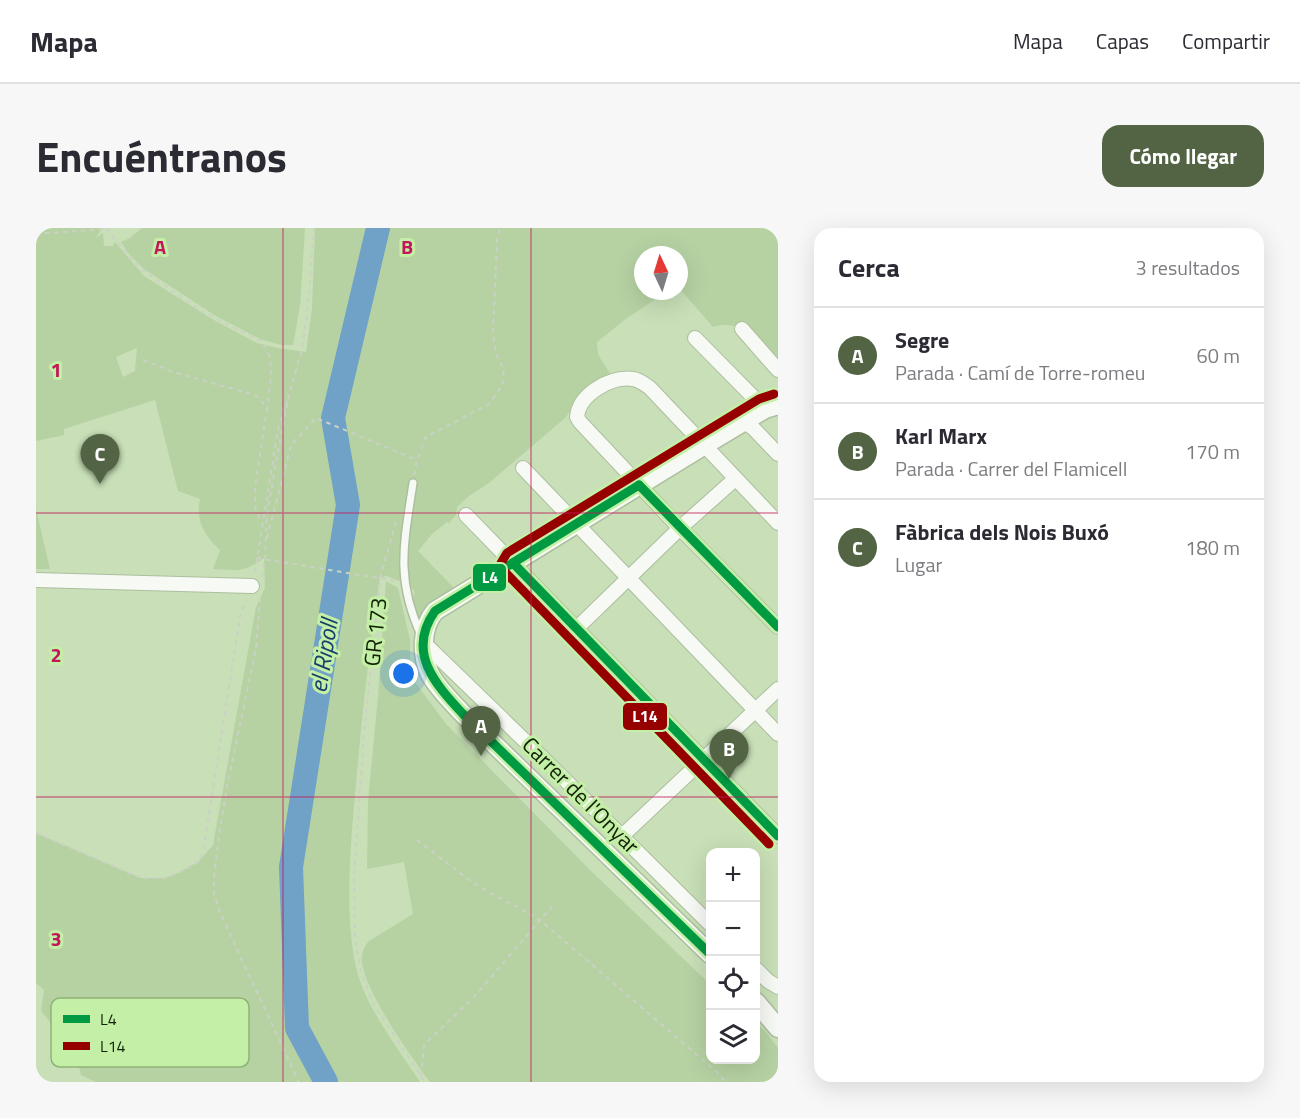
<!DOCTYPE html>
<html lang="es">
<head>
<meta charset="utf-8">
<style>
  :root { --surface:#fff; --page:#f7f7f7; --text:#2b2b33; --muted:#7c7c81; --line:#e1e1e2; --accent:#526444 }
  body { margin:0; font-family:"Titillium Web",sans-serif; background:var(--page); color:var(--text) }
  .controls { position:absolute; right:18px; bottom:18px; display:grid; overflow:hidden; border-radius:12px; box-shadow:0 6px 24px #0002 }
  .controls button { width:54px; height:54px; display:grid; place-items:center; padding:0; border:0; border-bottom:2px solid var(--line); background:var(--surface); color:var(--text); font:30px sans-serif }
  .compass { position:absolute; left:598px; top:18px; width:54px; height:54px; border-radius:50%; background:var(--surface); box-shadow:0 6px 24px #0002; rotate:356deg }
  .you { position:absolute; left:368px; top:446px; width:21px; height:21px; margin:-15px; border:4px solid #fff; border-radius:50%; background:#1a73e8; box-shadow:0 0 0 9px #1a73e833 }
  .badge { display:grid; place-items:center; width:39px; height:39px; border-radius:50%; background:var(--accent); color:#fff; font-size:20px; font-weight:700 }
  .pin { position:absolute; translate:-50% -50px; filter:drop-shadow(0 2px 3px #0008) }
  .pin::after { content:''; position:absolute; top:32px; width:21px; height:18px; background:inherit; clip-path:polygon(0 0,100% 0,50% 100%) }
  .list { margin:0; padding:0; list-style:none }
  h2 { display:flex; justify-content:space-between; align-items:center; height:78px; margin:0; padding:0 24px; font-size:26px }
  h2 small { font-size:20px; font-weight:400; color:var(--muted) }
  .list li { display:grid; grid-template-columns:39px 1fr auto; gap:18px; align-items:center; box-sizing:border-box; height:96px; padding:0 24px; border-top:2px solid var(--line) }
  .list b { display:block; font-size:22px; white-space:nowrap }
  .list p { margin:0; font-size:20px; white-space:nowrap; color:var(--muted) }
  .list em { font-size:20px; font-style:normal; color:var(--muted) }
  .icon { flex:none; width:33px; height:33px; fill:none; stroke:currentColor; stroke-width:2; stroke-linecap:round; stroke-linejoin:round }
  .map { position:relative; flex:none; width:742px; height:854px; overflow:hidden; border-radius:18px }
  header { display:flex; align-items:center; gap:36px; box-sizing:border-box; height:84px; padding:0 30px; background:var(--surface); border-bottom:2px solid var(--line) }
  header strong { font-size:28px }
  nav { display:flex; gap:33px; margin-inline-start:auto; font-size:21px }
  .intro { display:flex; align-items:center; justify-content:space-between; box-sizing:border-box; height:144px; padding:0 36px }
  h1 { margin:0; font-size:42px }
  .button { padding:15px 27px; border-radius:18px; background:var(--accent); color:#fff; font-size:21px; font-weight:700 }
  main { display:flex; gap:36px; padding:0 36px }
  aside { flex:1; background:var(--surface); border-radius:18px; box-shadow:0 6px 24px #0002 }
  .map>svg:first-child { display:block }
  .green { fill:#b6d2a3; fill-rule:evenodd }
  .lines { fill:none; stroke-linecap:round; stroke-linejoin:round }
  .river { stroke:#70a1c6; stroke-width:24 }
  .service-casing { stroke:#acbe9f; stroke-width:10 }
  .minor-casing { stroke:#acbe9f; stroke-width:16 }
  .tertiary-casing { stroke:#acbe9f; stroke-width:21 }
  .path { stroke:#cbd1c5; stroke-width:2; stroke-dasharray:4.5 4.5; stroke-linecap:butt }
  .service { stroke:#f7faf4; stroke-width:7 }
  .minor { stroke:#f7faf4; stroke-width:14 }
  .tertiary { stroke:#f7faf4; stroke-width:18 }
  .bus-1-casing { stroke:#c4efa7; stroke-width:14 }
  .bus-2-casing { stroke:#c4efa7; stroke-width:14 }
  .bus-1 { stroke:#009a42; stroke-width:9 }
  .bus-2 { stroke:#970000; stroke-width:9 }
  .grid { fill:none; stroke:#c2185b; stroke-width:1.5; stroke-opacity:0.55 }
  .labels { text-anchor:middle; stroke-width:6; stroke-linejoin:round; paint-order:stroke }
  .street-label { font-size:22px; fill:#132206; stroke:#c4efa7 }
  .water-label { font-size:24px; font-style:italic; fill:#143e6b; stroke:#c4efa7 }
  .key { fill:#c4efa7; stroke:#8fb277; stroke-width:1.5 }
  .key-label { font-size:16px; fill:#132206 }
  .grid-label { font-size:20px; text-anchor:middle; font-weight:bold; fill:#c2185b; stroke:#c4efa7; stroke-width:6; stroke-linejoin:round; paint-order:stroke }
  .line-badge { stroke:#c4efa7; stroke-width:2 }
  .badge-label { font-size:16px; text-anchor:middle; font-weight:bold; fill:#fff }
</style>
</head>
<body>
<header>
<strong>Mapa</strong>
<nav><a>Mapa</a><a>Capas</a><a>Compartir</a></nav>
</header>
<div class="intro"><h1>Encuéntranos</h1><a class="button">Cómo llegar</a></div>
<main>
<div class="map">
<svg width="742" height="854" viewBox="0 0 742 854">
  <rect width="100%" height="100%" fill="#c8dfb7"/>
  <g class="green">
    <path d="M0 0H66L60 10 67 5 68 18H77L79 14 108 48 176 91 221 115 242 120 270 124 276 81 279 0H742V133C724 114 707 90 677 99L643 60V27H607V63H632L591 90 561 114C560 129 568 135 575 147L538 178 529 190 453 255 433 268 421 279 420 287 413 295 411 294 396 306 382 323 418 360 395 374 382 392 376 373 379 364 373 357 351 348 344 350C334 415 327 479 321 544 316 603 307 681 320 739 329 779 362 820 384 854H60L45 847 39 824 5 783 8 762 0 755V605L105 650H129L142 645 162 634 177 617 220 379 229 360 228 330C208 345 201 342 177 341L184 322C169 309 159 292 164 271L142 263 119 172 28 201V207L0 213ZM101 120 99 143 87 149 80 129Z"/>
    <path d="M106 0H269L264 78 257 117H245L224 111 178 87 108 41 93 26 85 14 94 10Z"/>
    <path d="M0 281 14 341H0Z"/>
    <path d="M350 353 362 360 374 412V431L379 454 410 496 556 644 674 756V832H720V795L730 804 742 820V854H394C375 829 329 764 326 734 325 726 328 718 333 713L377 686 368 634 331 641 332 573 342 469Z"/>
  </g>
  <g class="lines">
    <path class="river" d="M290 854 261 800 255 639 312 277 297 190 342 0"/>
    <g class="service-casing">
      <path id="service" d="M377 255C368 315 359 350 385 407"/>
    </g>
    <g class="minor-casing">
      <g id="minor">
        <path d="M706 101 742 142"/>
        <path d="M659 110 729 181"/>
        <path d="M708 194 717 200 742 226"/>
        <path d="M487 240 742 506"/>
        <path d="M430 287 742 608"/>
        <path d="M742 295 614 160C608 156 604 152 597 151 575 148 543 166 541 189L544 194 638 294 742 399"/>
        <path d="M0 352 216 358"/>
        <path d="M540 401 644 300 699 251"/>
        <path d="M388 415 518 541 674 696"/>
        <path d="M586 608 742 461"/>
        <path d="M720 741 732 753 742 759"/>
      </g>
    </g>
    <g class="tertiary-casing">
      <g id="tertiary">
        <path d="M674 726 427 486C416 474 402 461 394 446 385 428 385 399 399 383L667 218 729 181 742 177"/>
        <path d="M720 774 742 800"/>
      </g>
    </g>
    <g class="path">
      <path d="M70 1 105 41 167 84 226 114C241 132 233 160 231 181"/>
      <path d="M0 6 70 1"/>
      <path d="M107 132 137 144 219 167 225 172 231 181 219 258V279L226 295"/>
      <path d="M378 247 381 232 390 209 453 176 466 158 468 142 460 125 457 107 461 12 464 0"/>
      <path d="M360 294 344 350 328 505 318 649 319 711 325 744 338 777 389 854"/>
      <path d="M231 310 255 217 280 190 381 232"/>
      <path d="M221 330 360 353"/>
      <path d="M219 344 242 201 251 173"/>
      <path d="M226 349 229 331 231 287 241 229 253 167 266 121 272 79 278 0"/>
      <path d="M224 370 220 420 191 559 183 607 178 650V667L185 687 263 854"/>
      <path d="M0 605 105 650H129L142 645 162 634 167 624 204 389 210 372"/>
      <path d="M381 612C403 628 423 646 446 660 465 672 485 680 504 692L682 845 689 854"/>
      <path d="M385 848 388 818 394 811 437 770 518 676"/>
    </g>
    <use href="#service" class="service"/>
    <use href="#minor" class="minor"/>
    <use href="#tertiary" class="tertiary"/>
    <g class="bus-1-casing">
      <g id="bus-1">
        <path d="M603 257 399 383C370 424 399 456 427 486L674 726"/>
        <path d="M603 257 742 399"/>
        <path d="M477 335 742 608"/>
      </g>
    </g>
    <g class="bus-2-casing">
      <path id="bus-2" d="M733 616 468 343 465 335 471 325 723 171 738 166"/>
    </g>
    <use href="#bus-1" class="bus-1"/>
    <use href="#bus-2" class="bus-2"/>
  </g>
  <path class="grid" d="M247 0V854M495 0V854M0 285H742M0 569H742"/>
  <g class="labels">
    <g class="street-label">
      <text transform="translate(339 404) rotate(-84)" y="8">GR 173</text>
      <text transform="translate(545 567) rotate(45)" y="8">Carrer de l'Onyar</text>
    </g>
    <g class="water-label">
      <text transform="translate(288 428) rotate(-81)" y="8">el Ripoll</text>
    </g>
  </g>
  <rect x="15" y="770" width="198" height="69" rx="9" class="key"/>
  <rect x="27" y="787" width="27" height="8" fill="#009a42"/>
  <rect x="27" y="814" width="27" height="8" fill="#970000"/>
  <g class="key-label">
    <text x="64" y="797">L4</text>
    <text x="64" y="824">L14</text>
  </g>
  <g class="grid-label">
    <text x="124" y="26">A</text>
    <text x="371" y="26">B</text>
    <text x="20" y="149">1</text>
    <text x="20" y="434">2</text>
    <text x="20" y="718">3</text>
  </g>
  <g class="line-badge">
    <rect x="436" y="335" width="35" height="29" rx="6" fill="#009a42"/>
    <rect x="586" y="474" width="46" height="29" rx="6" fill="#970000"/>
  </g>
  <g class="badge-label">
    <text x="454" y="355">L4</text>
    <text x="609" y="494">L14</text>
  </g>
</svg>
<div class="controls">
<button>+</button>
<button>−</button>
<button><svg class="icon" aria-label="locate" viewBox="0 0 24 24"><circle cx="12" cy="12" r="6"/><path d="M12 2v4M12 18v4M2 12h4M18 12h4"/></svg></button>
<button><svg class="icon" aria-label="layers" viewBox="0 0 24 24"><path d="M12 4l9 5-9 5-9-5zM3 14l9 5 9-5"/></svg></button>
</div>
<svg class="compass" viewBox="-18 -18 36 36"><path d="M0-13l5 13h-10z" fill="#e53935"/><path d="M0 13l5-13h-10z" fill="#7c7c81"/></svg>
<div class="you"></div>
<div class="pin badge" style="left:445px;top:528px">A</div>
<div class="pin badge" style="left:693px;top:551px">B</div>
<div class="pin badge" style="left:64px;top:256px">C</div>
</div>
<aside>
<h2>Cerca<small>3 resultados</small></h2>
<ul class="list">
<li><span class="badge">A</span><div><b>Segre</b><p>Parada · Camí de Torre-romeu</p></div><em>60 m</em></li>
<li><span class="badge">B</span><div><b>Karl Marx</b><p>Parada · Carrer del Flamicell</p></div><em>170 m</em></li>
<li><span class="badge">C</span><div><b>Fàbrica dels Nois Buxó</b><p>Lugar</p></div><em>180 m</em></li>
</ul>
</aside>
</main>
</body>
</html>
